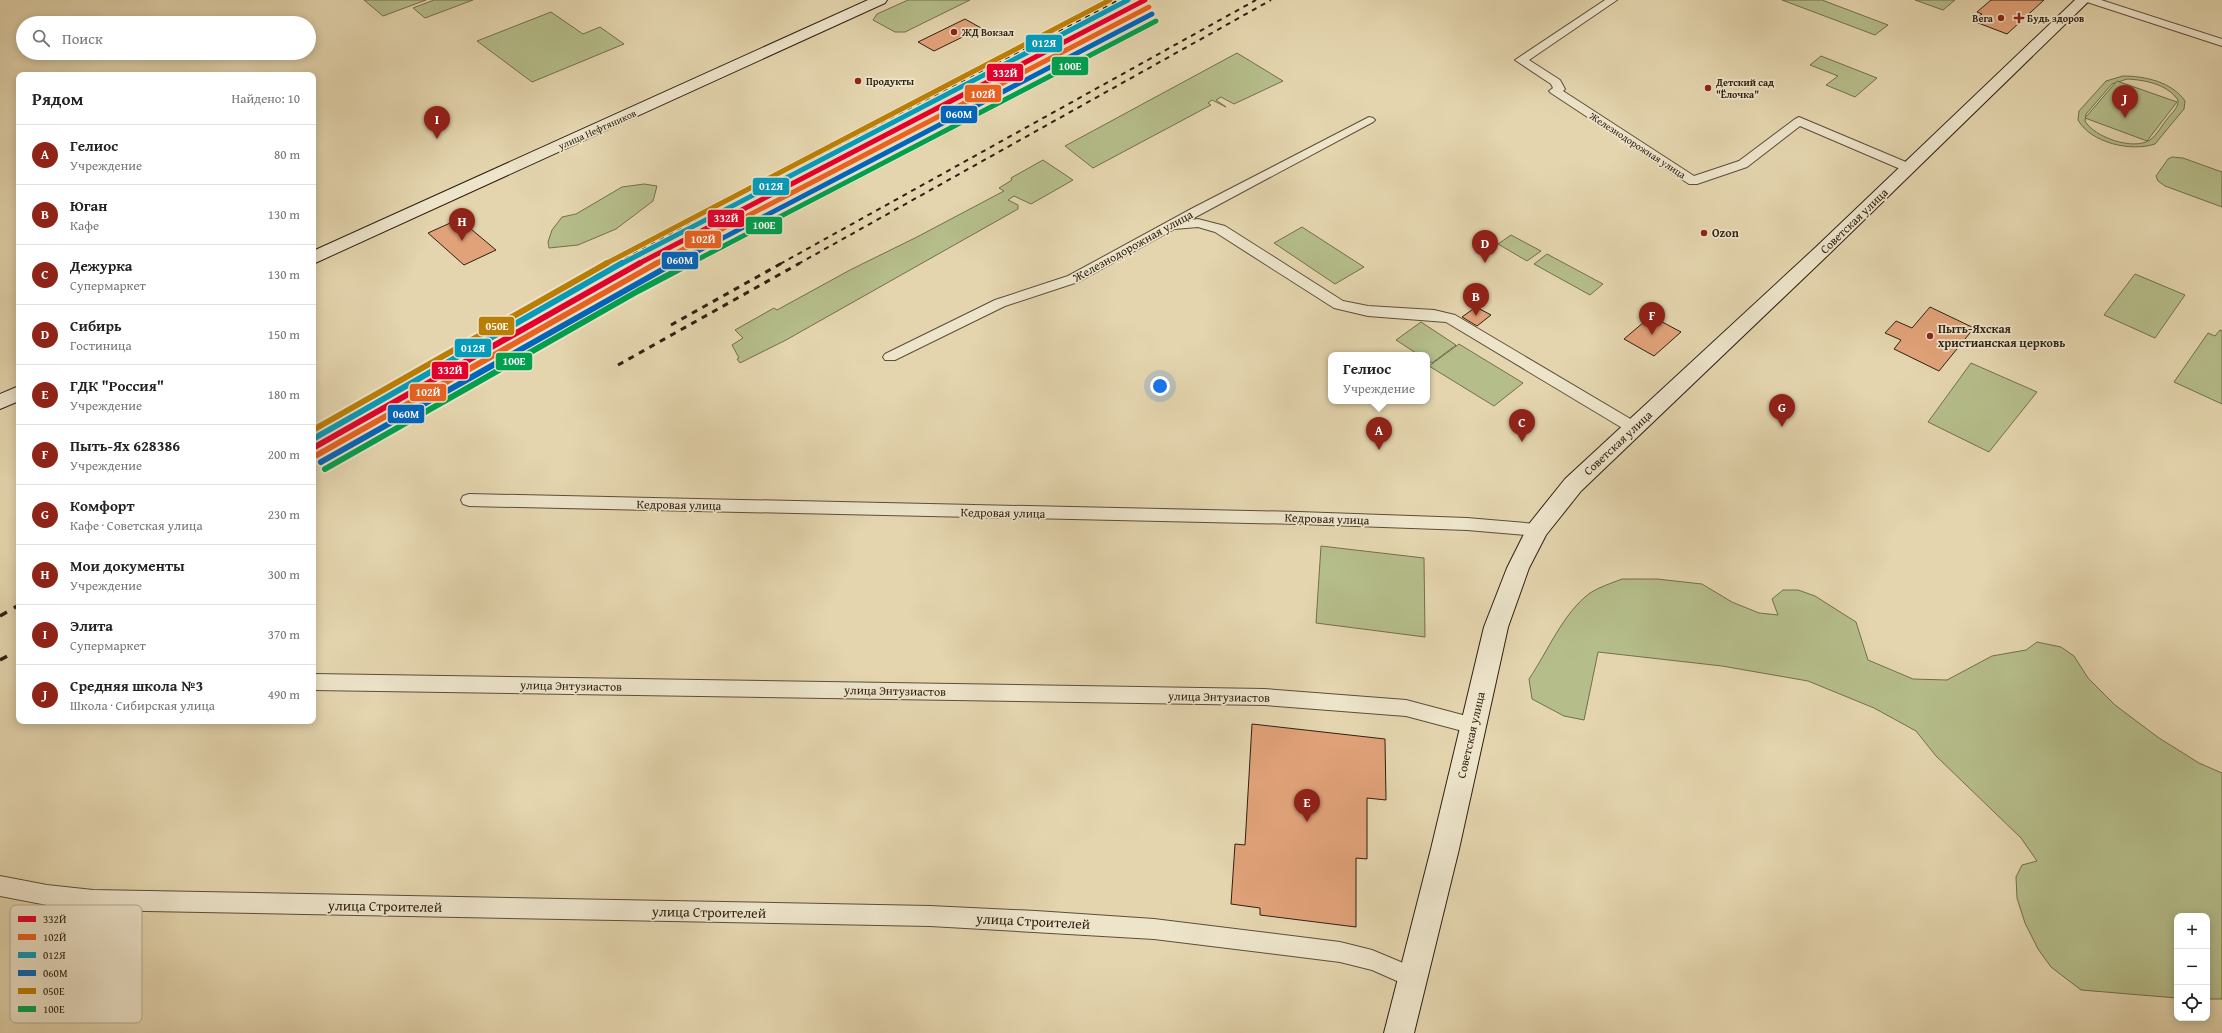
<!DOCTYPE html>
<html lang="ru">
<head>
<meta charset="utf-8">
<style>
  :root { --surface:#fff; --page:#f6f6f6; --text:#222; --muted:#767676; --line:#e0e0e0; --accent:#8f2418 }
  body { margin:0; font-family:"Gentium Book Plus",serif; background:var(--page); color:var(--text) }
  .controls { position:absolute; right:12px; bottom:12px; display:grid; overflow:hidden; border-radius:8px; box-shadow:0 2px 10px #0003 }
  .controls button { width:36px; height:36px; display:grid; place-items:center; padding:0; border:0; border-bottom:1px solid var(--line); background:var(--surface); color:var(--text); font:20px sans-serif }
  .you { position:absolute; left:1160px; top:386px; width:14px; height:14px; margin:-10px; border:3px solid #fff; border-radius:50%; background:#1a73e8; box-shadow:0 0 0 6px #1a73e833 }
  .badge { display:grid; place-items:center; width:26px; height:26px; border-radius:50%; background:var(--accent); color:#fff; font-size:13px; font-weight:700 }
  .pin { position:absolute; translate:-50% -33px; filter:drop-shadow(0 1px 2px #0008) }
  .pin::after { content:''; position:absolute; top:21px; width:14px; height:12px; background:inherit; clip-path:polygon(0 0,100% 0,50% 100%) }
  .popup { position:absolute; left:1328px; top:352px; width:102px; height:52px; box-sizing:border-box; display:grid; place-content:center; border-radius:8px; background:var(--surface); filter:drop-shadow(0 1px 3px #0005); font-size:13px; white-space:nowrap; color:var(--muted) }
  .popup b { font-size:15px; color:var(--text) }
  .popup::after { content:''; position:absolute; left:50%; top:100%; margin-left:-8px; border:8px solid transparent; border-top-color:var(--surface) }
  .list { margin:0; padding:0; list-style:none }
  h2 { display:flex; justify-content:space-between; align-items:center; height:52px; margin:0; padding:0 16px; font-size:17px }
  h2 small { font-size:13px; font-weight:400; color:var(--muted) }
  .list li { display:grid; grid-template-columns:26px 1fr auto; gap:12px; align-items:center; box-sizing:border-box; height:60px; padding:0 16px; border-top:1px solid var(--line) }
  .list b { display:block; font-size:15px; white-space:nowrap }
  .list p { margin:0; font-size:13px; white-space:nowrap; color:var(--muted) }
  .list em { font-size:13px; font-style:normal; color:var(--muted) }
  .icon { flex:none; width:22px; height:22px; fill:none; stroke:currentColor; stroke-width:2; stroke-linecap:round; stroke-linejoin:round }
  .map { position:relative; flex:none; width:2222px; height:1033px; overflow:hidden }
  .search { position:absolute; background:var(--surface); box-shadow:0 2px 10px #0003; left:16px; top:16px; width:300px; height:44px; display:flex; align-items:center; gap:10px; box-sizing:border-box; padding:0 14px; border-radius:22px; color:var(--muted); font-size:15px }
  .panel { position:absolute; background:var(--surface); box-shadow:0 2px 10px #0003; left:16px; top:72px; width:300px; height:652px; border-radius:8px }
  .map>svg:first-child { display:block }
  .green { fill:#b5bd8a; stroke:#726f4e; fill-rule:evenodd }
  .building { fill:#e1a279; stroke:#2f2112 }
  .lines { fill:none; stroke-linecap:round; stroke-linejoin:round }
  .street-casing { stroke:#5c4e39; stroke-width:2 }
  .secondary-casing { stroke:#2f2112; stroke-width:2 }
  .street { fill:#ede4ca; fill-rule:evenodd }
  .secondary { fill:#ede4ca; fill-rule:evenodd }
  .rail-far2 { stroke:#2f2112; stroke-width:2; stroke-dasharray:5 5; stroke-linecap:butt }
  .rail-far1 { stroke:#2f2112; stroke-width:3; stroke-dasharray:6 6; stroke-linecap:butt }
  .rail { stroke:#2f2112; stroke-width:3.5; stroke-dasharray:8 8; stroke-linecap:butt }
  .rail-1-far1-casing { stroke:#ede4ca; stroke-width:7 }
  .rail-1-casing { stroke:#ede4ca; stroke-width:10 }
  .rail-2-far1-casing { stroke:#ede4ca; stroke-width:7 }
  .rail-2-casing { stroke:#ede4ca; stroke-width:10 }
  .rail-3-far1-casing { stroke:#ede4ca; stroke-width:7 }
  .rail-3-casing { stroke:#ede4ca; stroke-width:10 }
  .rail-4-far1-casing { stroke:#ede4ca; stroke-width:7 }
  .rail-4-casing { stroke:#ede4ca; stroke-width:10 }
  .rail-5-far1-casing { stroke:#ede4ca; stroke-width:7 }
  .rail-5-casing { stroke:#ede4ca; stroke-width:10 }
  .rail-6-far1-casing { stroke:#ede4ca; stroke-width:7 }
  .rail-6-casing { stroke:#ede4ca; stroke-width:10 }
  .rail-1-far1 { stroke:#e4002b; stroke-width:5 }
  .rail-1 { stroke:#e4002b; stroke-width:6 }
  .rail-2-far1 { stroke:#e86221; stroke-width:5 }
  .rail-2 { stroke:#e86221; stroke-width:6 }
  .rail-3-far1 { stroke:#059bbb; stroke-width:5 }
  .rail-3 { stroke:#059bbb; stroke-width:6 }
  .rail-4-far1 { stroke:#0065bd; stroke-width:5 }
  .rail-4 { stroke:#0065bd; stroke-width:6 }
  .rail-5-far1 { stroke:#bb7e05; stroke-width:5 }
  .rail-5 { stroke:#bb7e05; stroke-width:6 }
  .rail-6-far1 { stroke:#029f4e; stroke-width:5 }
  .rail-6 { stroke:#029f4e; stroke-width:6 }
  .poi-dot { fill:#8f2418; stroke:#ede4ca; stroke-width:1.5 }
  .labels { text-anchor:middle; stroke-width:3.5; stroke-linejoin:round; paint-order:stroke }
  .far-poi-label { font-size:10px; font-weight:bold; fill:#2f2112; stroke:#ede4ca; text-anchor:start }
  .far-street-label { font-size:10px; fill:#2f2112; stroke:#ede4ca }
  .street-label { font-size:12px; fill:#2f2112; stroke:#ede4ca }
  .poi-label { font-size:12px; font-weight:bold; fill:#2f2112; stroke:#ede4ca; text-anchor:start }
  .near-street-label { font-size:14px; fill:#2f2112; stroke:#ede4ca }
  .key { fill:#ede4ca; stroke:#b4aa93; stroke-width:1 }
  .key-label { font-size:11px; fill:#2f2112 }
  .line-badge { stroke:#ede4ca; stroke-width:1.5 }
  .badge-label { font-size:11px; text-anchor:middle; font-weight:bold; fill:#fff }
</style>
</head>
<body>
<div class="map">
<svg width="2222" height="1033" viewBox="0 0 2222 1033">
  <rect width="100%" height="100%" fill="#e4d5ae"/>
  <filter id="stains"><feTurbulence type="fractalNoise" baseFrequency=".005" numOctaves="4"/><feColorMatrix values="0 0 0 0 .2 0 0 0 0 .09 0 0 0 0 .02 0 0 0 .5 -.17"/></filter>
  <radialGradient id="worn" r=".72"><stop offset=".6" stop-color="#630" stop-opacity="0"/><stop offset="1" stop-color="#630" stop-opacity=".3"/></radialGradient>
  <g class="green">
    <path d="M364 0H426L383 16Z"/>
    <path d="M434 0H473L425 18 413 8Z"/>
    <path d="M908 0H970L905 32H895L873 20 877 14Z"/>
    <path d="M1782 0H1822L1888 25 1875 35Z"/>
    <path d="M1915 0H1955L1943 10Z"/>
    <path d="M551 12 583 34 600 27 624 44 532 82 477 41Z"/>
    <path d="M1237 53 1283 81 1234 104 1221 97 1216 100 1226 107 1212 100 1208 103 1211 105 1093 168 1065 146Z"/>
    <path d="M1821 56 1877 78 1855 97 1826 85 1838 76 1810 65Z"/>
    <path d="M2123 76C2145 76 2172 82 2185 101L2184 109 2155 144C2131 152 2091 143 2078 120L2079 111 2106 81ZM2127 79C2145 80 2167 84 2178 100 2179 107 2172 113 2168 118 2162 125 2157 135 2150 140 2133 151 2094 137 2085 121L2086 114 2112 84Z"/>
    <path d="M2117 81 2177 102 2147 141 2085 118Z"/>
    <path d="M2172 157 2183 158 2222 172V207L2165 186 2158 181 2156 176 2168 159Z"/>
    <path d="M1043 160 1073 180 1031 204 1014 196 1008 200 1018 205V209L786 340 740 363 737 359 739 358 732 345 743 338 735 330 774 308 777 310 850 270 917 237 1004 191 999 188 1012 180 1011 178Z"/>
    <path d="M644 184 657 186 653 201 616 229 578 245 549 248 548 242 552 230 562 217 576 214 622 187Z"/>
    <path d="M1302 227 1364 267 1335 284 1274 243Z"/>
    <path d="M1511 235 1541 251 1527 261 1498 244Z"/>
    <path d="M1547 254 1603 284 1590 295 1534 264Z"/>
    <path d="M2135 274 2185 295 2155 338 2104 315Z"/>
    <path d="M1421 322 1456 345 1432 363 1427 360V355H1419L1396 340Z"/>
    <path d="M2220 330 2222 331V404L2174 382 2208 333 2215 336Z"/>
    <path d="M1459 344 1523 383 1494 406 1429 366Z"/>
    <path d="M1971 363 2037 392 1989 452 1928 422Z"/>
    <path d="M1321 546 1424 558 1425 637 1316 623Z"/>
    <path d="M1622 579H1657L1702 584 1732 602 1759 613 1778 615 1772 599 1783 590H1798L1815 596 1856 622 1868 660 1913 679 1947 680 1992 656 2026 650 2037 642 2061 647 2074 656 2088 678 2115 705 2159 738 2199 763 2222 773V999H2207V916H2177V998L2081 990 2051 967 2038 949 2025 923 2017 898 2016 877 2022 865 2037 861 2021 838 1936 756 1916 731 1874 708 1808 681 1722 666 1598 652 1584 720 1564 716 1532 699 1529 679C1548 651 1563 613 1590 593 1599 587 1612 583 1622 579Z"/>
  </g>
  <g class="building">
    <path d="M1991 0H2044L2007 34 1973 21 1982 14 1977 12Z"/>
    <path d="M965 19 981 28 934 51 918 42Z"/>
    <path d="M459 219 496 250 464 265 428 233Z"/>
    <path d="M1476 307 1491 315 1477 326 1462 317Z"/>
    <path d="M1930 307 1974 328 1939 371 1894 349 1901 340 1885 333 1896 321 1912 328Z"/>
    <path d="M1651 316 1681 332 1654 356 1624 339Z"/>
    <path d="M1252 724 1385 739 1386 800 1367 798V859L1356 858V927L1260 915V908L1231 904 1235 844 1245 845Z"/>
  </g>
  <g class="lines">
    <g class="street-casing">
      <g id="street">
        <path d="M1605 0H1617L1529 60 1560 80 1565 89 1563 91 1694 176 1739 161 1795 119 1799 117 1913 165 1915 168 1909 172 1905 171 1800 126 1747 167 1697 184H1689L1551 93 1549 91 1553 88 1551 84 1515 60Z"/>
        <path d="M2086 0H2101L2222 39V46L2087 2Z"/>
        <path d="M1369 117 1373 118 1375 120 1373 122 1190 220 1198 219 1225 226 1343 301 1368 306 1434 310 1455 315 1639 424 1642 428 1639 432 1634 433 1629 432 1446 322 1368 316 1334 308 1215 232 1198 227 1174 229 1078 282 1005 306 895 360H885L883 357 885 354 995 300 1068 276 1191 209Z"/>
        <path d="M469 494 1299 512 1467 518 1537 524 1543 526 1545 530 1543 534 1537 536 1467 530 1299 524 469 506 463 504 461 500 463 496Z"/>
        <path d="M313 674 1264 689 1406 700 1474 718 1480 720 1483 726 1480 732 1474 734 1406 716 1264 705 313 690Z"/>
        <path d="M0 876 47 885 93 890 930 906 1036 911 1154 919 1340 942 1372 950 1420 970 1424 977 1420 984 1413 988 1372 970 1340 962 1154 939 930 926 93 910 47 905 0 896Z"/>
      </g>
    </g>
    <g class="secondary-casing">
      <g id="secondary">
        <path d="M868 0H887L885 3 313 264V251Z"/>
        <path d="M2075 0H2090L1828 255 1581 491 1546 535 1529 568 1508 627 1459 849 1414 1033H1384L1431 849 1484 627 1507 568 1529 524 1565 479 1816 247Z"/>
        <path d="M19 386V401L0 409V394Z"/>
      </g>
    </g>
    <use href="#street" class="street"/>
    <use href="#secondary" class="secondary"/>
    <g class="rail-far2">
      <path d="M616 264 719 206 1119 0"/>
      <path d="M780 264 1256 0"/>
      <path d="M798 264 1271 0"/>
    </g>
    <g class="rail-far1">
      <path d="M671 325 782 263"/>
      <path d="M618 365 800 263"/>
      <path d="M313 437 618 263"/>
    </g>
    <g class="rail">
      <path d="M0 616 19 605"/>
      <path d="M0 660 11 654"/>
    </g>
    <g class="rail-1-far1-casing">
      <path id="rail-1-far1" d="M638 264 1145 0"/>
    </g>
    <g class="rail-1-casing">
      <path id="rail-1" d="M313 448 640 263"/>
    </g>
    <g class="rail-2-far1-casing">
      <path id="rail-2-far1" d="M655 264 1149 7"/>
    </g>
    <g class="rail-2-casing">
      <path id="rail-2" d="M317 455 657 263"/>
    </g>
    <g class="rail-3-far1-casing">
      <path id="rail-3-far1" d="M621 264 1128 0"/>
    </g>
    <g class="rail-3-casing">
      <path id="rail-3" d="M313 439 622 263"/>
    </g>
    <g class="rail-4-far1-casing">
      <path id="rail-4-far1" d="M673 264 1152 14"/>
    </g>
    <g class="rail-4-casing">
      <path id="rail-4" d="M321 462 674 263"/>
    </g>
    <g class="rail-5-far1-casing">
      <path id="rail-5-far1" d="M605 264 1110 0"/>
    </g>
    <g class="rail-5-casing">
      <path id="rail-5" d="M313 430 607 263"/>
    </g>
    <g class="rail-6-far1-casing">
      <path id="rail-6-far1" d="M689 264 1156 21"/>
    </g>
    <g class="rail-6-casing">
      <path id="rail-6" d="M325 469 638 291 691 263"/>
    </g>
    <use href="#rail-1-far1" class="rail-1-far1"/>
    <use href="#rail-1" class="rail-1"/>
    <use href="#rail-2-far1" class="rail-2-far1"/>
    <use href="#rail-2" class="rail-2"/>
    <use href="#rail-3-far1" class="rail-3-far1"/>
    <use href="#rail-3" class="rail-3"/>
    <use href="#rail-4-far1" class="rail-4-far1"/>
    <use href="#rail-4" class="rail-4"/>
    <use href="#rail-5-far1" class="rail-5-far1"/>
    <use href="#rail-5" class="rail-5"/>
    <use href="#rail-6-far1" class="rail-6-far1"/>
    <use href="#rail-6" class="rail-6"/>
  </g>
  <g class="poi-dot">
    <circle cx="2001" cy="18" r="4"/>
    <path d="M2017 12h4v4h4v4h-4v4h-4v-4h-4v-4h4z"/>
    <circle cx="954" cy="32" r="4"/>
    <circle cx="858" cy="81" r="4"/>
    <circle cx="1708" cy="88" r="4"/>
    <circle cx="1704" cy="233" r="4"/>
    <circle cx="1930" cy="336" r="4"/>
  </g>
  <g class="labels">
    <g class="far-poi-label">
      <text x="1993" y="22" text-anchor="end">Вега</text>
      <text x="2027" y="22">Будь здоров</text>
      <text x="962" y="36">ЖД Вокзал</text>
      <text x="866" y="85">Продукты</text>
      <text x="1716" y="86">Детский сад<tspan x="1716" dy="12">"Ёлочка"</tspan></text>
    </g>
    <g class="far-street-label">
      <text transform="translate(597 129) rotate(-24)" y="4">улица Нефтяников</text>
      <text transform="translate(1638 145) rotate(33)" y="4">Железнодорожная улица</text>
    </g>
    <g class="street-label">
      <text transform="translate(1854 221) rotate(-44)" y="4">Советская улица</text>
      <text transform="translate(1133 246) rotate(-29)" y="4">Железнодорожная улица</text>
      <text transform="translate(1618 443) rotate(-43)" y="4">Советская улица</text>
      <text transform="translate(679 505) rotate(1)" y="4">Кедровая улица</text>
      <text transform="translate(1003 513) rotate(1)" y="4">Кедровая улица</text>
      <text transform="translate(1327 519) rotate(2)" y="4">Кедровая улица</text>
      <text transform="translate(571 686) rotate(1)" y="4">улица Энтузиастов</text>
      <text transform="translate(895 691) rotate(1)" y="4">улица Энтузиастов</text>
      <text transform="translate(1219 697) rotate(1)" y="4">улица Энтузиастов</text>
      <text transform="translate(1471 735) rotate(-77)" y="4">Советская улица</text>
    </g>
    <g class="poi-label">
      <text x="1712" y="237">Ozon</text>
      <text x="1938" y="333">Пыть-Яхская<tspan x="1938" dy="14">христианская церковь</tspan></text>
    </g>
    <g class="near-street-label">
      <text transform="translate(385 906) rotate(1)" y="5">улица Строителей</text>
      <text transform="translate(709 912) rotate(1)" y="5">улица Строителей</text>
      <text transform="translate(1033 921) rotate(3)" y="5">улица Строителей</text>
    </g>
  </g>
  <rect x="10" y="905" width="132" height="118" rx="6" class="key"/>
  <rect x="18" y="916" width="18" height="6" fill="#e4002b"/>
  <rect x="18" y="934" width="18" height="6" fill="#e86221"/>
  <rect x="18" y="952" width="18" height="6" fill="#059bbb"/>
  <rect x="18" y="970" width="18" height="6" fill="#0065bd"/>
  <rect x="18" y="988" width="18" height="6" fill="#bb7e05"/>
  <rect x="18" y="1006" width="18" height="6" fill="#029f4e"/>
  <g class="key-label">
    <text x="43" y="923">332Й</text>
    <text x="43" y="941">102Й</text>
    <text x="43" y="959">012Я</text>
    <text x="43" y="977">060М</text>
    <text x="43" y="995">050Е</text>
    <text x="43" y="1013">100Е</text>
  </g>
  <g class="line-badge">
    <rect x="1025" y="34" width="38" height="19" rx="4" fill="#059bbb"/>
    <rect x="1051" y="56" width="38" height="20" rx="4" fill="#029f4e"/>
    <rect x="986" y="63" width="38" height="19" rx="4" fill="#e4002b"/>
    <rect x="964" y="84" width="38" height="19" rx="4" fill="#e86221"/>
    <rect x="940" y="105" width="38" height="19" rx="4" fill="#0065bd"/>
    <rect x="752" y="177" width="38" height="19" rx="4" fill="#059bbb"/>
    <rect x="707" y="209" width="38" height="19" rx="4" fill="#e4002b"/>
    <rect x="745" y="216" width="38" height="19" rx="4" fill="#029f4e"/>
    <rect x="684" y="230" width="38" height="19" rx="4" fill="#e86221"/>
    <rect x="661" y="251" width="38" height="19" rx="4" fill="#0065bd"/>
    <rect x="478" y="316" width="37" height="20" rx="4" fill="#bb7e05"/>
    <rect x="454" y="338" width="38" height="20" rx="4" fill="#059bbb"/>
    <rect x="495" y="352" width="38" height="19" rx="4" fill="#029f4e"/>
    <rect x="431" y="361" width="38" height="19" rx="4" fill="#e4002b"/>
    <rect x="409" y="383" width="38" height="19" rx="4" fill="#e86221"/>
    <rect x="387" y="404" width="38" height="20" rx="4" fill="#0065bd"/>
  </g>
  <g class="badge-label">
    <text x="1044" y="47">012Я</text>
    <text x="1070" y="70">100Е</text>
    <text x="1005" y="77">332Й</text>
    <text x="983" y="98">102Й</text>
    <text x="959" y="118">060М</text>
    <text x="771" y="190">012Я</text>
    <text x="726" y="222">332Й</text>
    <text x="764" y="229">100Е</text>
    <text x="703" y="243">102Й</text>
    <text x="680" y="264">060М</text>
    <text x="497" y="330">050Е</text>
    <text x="473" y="352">012Я</text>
    <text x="514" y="365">100Е</text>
    <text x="450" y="374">332Й</text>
    <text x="428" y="396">102Й</text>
    <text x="406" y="418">060М</text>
  </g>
  <rect width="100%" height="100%" filter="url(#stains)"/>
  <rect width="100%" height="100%" fill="url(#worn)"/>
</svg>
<div class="controls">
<button>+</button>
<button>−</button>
<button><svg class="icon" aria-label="locate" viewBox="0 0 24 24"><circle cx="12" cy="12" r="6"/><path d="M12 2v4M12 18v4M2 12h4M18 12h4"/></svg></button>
</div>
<div class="you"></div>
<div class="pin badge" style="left:1379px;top:450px">A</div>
<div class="popup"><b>Гелиос</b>Учреждение</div>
<div class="pin badge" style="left:1476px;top:316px">B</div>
<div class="pin badge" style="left:1522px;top:442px">C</div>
<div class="pin badge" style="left:1485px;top:263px">D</div>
<div class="pin badge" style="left:1307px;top:822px">E</div>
<div class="pin badge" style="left:1652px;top:335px">F</div>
<div class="pin badge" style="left:1782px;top:427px">G</div>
<div class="pin badge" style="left:462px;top:241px">H</div>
<div class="pin badge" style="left:437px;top:139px">I</div>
<div class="pin badge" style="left:2125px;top:118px">J</div>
<div class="search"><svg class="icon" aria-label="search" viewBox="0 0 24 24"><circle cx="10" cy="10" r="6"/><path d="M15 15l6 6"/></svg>Поиск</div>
<section class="panel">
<h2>Рядом<small>Найдено: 10</small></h2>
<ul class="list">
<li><span class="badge">A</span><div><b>Гелиос</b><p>Учреждение</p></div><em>80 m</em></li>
<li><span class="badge">B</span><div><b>Юган</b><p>Кафе</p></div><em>130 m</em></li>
<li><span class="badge">C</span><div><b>Дежурка</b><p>Супермаркет</p></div><em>130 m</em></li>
<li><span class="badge">D</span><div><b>Сибирь</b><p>Гостиница</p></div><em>150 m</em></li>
<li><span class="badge">E</span><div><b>ГДК &quot;Россия&quot;</b><p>Учреждение</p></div><em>180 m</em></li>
<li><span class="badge">F</span><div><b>Пыть-Ях 628386</b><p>Учреждение</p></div><em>200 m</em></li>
<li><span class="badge">G</span><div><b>Комфорт</b><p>Кафе · Советская улица</p></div><em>230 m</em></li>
<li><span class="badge">H</span><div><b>Мои документы</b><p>Учреждение</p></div><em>300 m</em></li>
<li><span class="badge">I</span><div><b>Элита</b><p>Супермаркет</p></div><em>370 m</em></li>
<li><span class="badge">J</span><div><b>Средняя школа №3</b><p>Школа · Сибирская улица</p></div><em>490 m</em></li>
</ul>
</section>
</div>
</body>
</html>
